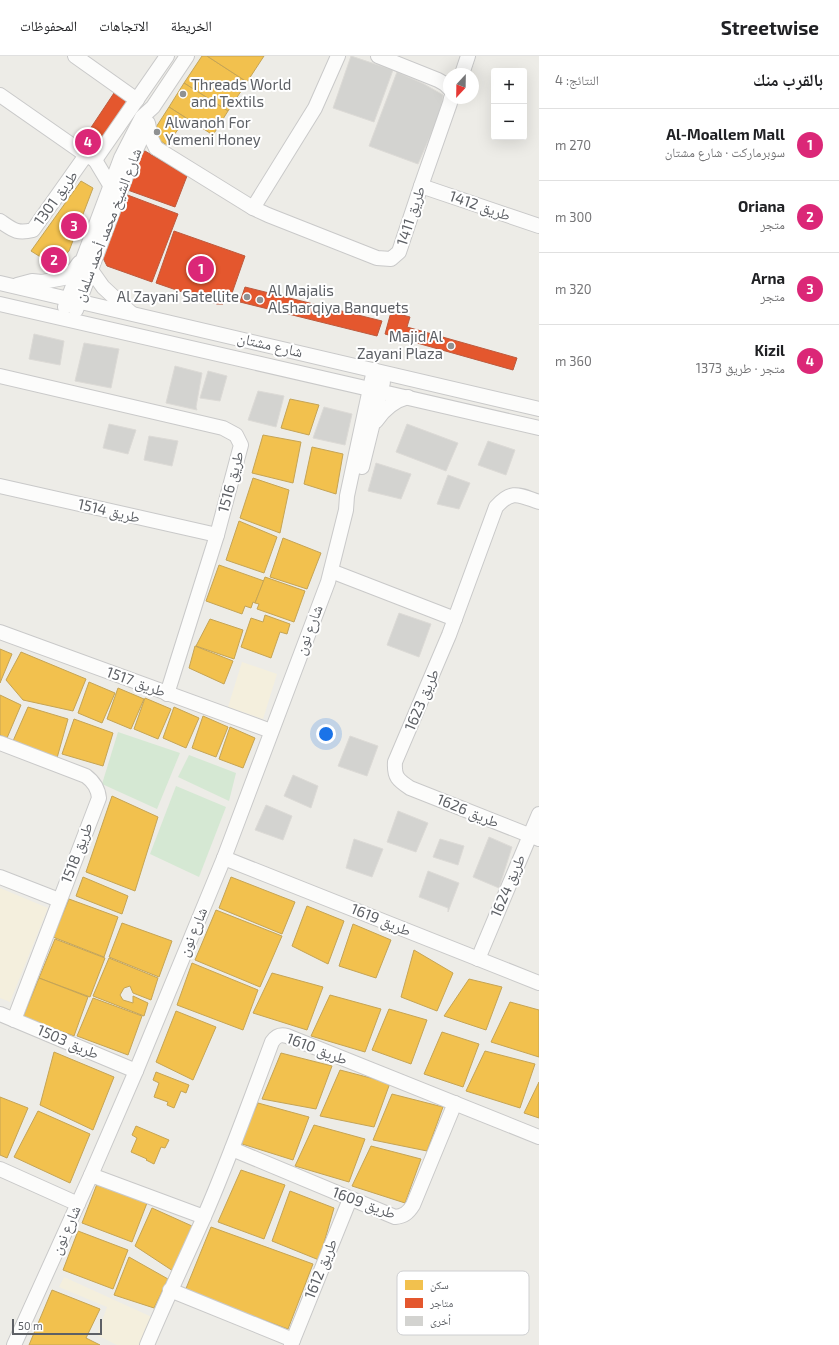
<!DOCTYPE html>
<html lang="ar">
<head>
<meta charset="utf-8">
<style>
  :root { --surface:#fff; --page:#f2f2f2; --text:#202124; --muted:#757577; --line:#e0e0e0; --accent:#db2777 }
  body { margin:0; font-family:"Exo 2","Noto Naskh Arabic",sans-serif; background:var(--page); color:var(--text); direction:rtl }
  .controls { position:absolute; right:12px; top:12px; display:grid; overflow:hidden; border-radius:4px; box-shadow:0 4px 16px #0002 }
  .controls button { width:36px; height:36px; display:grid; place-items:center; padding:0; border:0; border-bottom:1px solid var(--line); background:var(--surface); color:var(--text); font:20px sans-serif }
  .compass { position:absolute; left:443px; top:12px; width:36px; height:36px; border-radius:50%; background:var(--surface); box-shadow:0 4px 16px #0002; rotate:202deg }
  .scale { position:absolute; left:12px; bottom:10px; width:90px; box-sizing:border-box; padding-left:4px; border:2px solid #5d6065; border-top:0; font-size:11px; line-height:14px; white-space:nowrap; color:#5d6065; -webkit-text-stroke:3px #fff; paint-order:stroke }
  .you { position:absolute; left:326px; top:678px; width:14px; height:14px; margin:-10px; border:3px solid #fff; border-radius:50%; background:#1a73e8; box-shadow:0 0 0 6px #1a73e833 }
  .badge { display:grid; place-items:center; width:26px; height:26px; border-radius:50%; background:var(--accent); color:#fff; font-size:13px; font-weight:700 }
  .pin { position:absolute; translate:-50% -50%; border:2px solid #fff; box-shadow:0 1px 4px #0006 }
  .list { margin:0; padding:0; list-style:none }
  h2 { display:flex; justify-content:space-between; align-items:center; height:52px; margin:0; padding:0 16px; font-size:17px }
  h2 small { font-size:13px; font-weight:400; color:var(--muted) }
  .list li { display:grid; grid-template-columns:26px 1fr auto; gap:12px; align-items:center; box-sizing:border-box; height:72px; padding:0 16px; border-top:1px solid var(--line) }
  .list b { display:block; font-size:15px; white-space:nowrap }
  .list p { margin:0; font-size:13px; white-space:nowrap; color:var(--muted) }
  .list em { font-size:13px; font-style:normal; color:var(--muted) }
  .map { position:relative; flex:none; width:539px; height:1289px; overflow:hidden; direction:ltr }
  header { display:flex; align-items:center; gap:24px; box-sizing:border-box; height:56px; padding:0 20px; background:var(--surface); border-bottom:1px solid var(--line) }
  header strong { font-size:19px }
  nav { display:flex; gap:22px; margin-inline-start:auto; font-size:14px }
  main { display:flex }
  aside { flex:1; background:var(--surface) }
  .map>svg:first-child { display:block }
  .green { fill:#d5e8d3 }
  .sand { fill:#f4efdd }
  .homes { fill:#f2c14e; stroke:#c5a455 }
  .shops { fill:#e4572e; stroke:#bc5a3e }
  .building { fill:#d3d3d0; stroke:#dcdad6 }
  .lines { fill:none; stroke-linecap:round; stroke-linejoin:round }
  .minor-casing { stroke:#c9c9c9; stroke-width:16 }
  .minor { stroke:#fcfcfb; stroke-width:14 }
  .poi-dot { fill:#8f9192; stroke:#fff; stroke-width:1.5 }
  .labels { text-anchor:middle; stroke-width:4; stroke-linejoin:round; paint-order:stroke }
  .poi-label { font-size:15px; fill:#5d6065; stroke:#fff; text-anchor:start }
  .street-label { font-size:15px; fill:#5d6065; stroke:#fff }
  .key { fill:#fff; stroke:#cecfd1; stroke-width:1 }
  .key-label { font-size:11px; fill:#5d6065 }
</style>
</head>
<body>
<header>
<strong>Streetwise</strong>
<nav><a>الخريطة</a><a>الاتجاهات</a><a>المحفوظات</a></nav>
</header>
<main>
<aside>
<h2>بالقرب منك<small>النتائج: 4</small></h2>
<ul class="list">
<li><span class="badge">1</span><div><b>Al-Moallem Mall</b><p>سوبرماركت · شارع مشتان</p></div><em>270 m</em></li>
<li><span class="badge">2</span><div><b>Oriana</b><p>متجر</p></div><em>300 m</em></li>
<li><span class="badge">3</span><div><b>Arna</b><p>متجر</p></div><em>320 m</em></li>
<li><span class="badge">4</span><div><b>Kizil</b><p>متجر · طريق 1373</p></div><em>360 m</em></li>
</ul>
</aside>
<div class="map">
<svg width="539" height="1289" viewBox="0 0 539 1289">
  <rect width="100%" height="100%" fill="#edece7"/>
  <g class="green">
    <path d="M118 676 180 697 157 753 102 728Z"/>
    <path d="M189 699 236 717 229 745 178 721Z"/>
    <path d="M176 730 226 751 199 821 150 798Z"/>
  </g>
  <g class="sand">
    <path d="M242 606 277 618 263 663 228 651Z"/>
    <path d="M0 832 48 852 10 946 0 942Z"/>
    <path d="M64 1221 154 1262 142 1289H117L97 1279 107 1251 59 1231Z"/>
  </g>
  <g class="homes">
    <path d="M202 0H207L247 26 228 55 184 27Z"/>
    <path d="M207 0H264L247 26Z"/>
    <path d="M184 27 228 55 213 79 169 51Z"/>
    <path d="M169 51 186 62 167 89 151 79Z"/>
    <path d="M81 125 93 132 69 195 55 210 31 195Z"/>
    <path d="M290 343 319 349 309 379 281 372Z"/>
    <path d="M263 379 301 386 293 427 252 417Z"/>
    <path d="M312 391 343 398 336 438 304 428Z"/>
    <path d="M253 422 289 434 280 477 240 462Z"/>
    <path d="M239 465 277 481 264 517 226 504Z"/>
    <path d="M283 482 321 497 307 533 270 521Z"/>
    <path d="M219 509 264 525 255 547 253 546 251 552 245 550 242 558 206 545Z"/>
    <path d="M265 521 305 535 294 566 257 553 259 548 255 547Z"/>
    <path d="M265 559 290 568 287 578 280 576 271 602 241 591 251 562 263 566Z"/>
    <path d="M210 563 243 574 234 603 196 590Z"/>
    <path d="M195 590 233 605 224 628 189 612Z"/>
    <path d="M0 593 12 598 0 627Z"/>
    <path d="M21 596 86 623 73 655 23 644 6 624Z"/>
    <path d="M89 626 115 637 102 667 78 657Z"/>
    <path d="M118 632 144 643 131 673 107 663Z"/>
    <path d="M0 639 21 649 7 682 0 679Z"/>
    <path d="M145 642 171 653 158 683 134 673Z"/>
    <path d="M28 651 68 663 57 702 13 685Z"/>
    <path d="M174 651 199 662 186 692 163 682Z"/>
    <path d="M203 660 228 671 216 701 192 692Z"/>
    <path d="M74 663 113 677 103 710 62 698Z"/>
    <path d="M230 671 255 682 243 712 219 703Z"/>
    <path d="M112 740 158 761 135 835 86 816Z"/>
    <path d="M83 821 128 840 122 858 76 840Z"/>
    <path d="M231 821 295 846 282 878 219 852Z"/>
    <path d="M69 843 118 861 104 901 53 881Z"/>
    <path d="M307 850 344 865 328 908 292 890Z"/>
    <path d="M216 854 282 880 260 931 195 904Z"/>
    <path d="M122 867 172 885 159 921 109 901Z"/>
    <path d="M353 868 391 884 376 922 339 910Z"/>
    <path d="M55 883 105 902 90 941 39 922Z"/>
    <path d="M414 894 453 917 437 955 401 941Z"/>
    <path d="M109 902 158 922 151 944 133 937 130 930 124 932 120 939 123 944 133 947V940L148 947 144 960 93 940Z"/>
    <path d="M192 907 258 934 243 974 177 949Z"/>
    <path d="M272 917 323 931 307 974 253 957Z"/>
    <path d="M39 922 88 941 74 980 23 961Z"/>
    <path d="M469 923 502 931 486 974 444 960Z"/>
    <path d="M330 939 381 953 365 996 311 980Z"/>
    <path d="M93 942 142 960 128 999 77 980Z"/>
    <path d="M510 946 539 954V1001L491 986Z"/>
    <path d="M389 953 427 964 411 1008 372 994Z"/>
    <path d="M176 955 216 971 193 1024 156 1006Z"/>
    <path d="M442 976 479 988 463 1031 424 1018Z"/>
    <path d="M485 995 535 1008 520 1052 466 1035Z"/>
    <path d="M54 996 114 1021 93 1074 40 1049Z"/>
    <path d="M281 997 332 1010 316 1053 262 1043Z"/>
    <path d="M340 1014 390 1027 374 1071 320 1060Z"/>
    <path d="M156 1016 189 1029 186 1037 181 1035 174 1052 167 1049 168 1046 154 1041 159 1027 153 1024Z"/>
    <path d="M539 1026V1062L524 1057Z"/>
    <path d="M392 1038 443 1051 427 1095 373 1084Z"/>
    <path d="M0 1041 28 1052 7 1102 0 1099Z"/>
    <path d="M258 1047 309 1061 293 1104 239 1087Z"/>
    <path d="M38 1055 90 1078 70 1127 14 1101Z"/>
    <path d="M314 1069 365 1083 349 1126 295 1110Z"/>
    <path d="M136 1070 169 1084 165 1092 161 1091 154 1108 146 1104 147 1103 131 1096 137 1082 132 1079Z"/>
    <path d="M371 1090 421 1103 405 1147 352 1130Z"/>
    <path d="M241 1114 285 1129 264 1183 218 1166Z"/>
    <path d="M97 1128 147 1147 132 1186 82 1167Z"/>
    <path d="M290 1135 334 1152 319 1204 272 1185Z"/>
    <path d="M152 1152 192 1170 173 1215 135 1190Z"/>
    <path d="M211 1171 313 1208 288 1273 185 1235Z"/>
    <path d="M78 1175 128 1194 113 1233 63 1214Z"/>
    <path d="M129 1201 168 1223 154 1252 114 1239Z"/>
    <path d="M52 1234 100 1253 86 1282 100 1289H29Z"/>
  </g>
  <g class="shops">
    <path d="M116 34 125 40 126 48 97 89 90 90 82 85Z"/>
    <path d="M145 95 187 120 175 151 122 132 137 97Z"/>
    <path d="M125 138 178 158 152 226 107 210 102 200Z"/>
    <path d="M174 175 245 200 231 240 223 248H217L156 227Z"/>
    <path d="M245 231 382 265 377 280 240 246Z"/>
    <path d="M391 256 410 261 407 271 517 302 513 314 385 278Z"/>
  </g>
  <g class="building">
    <path d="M351 0 393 14 374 66 333 52Z"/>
    <path d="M397 16 424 28 443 39 441 55 418 108 369 90Z"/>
    <path d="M34 278 64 285 60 309 29 303Z"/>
    <path d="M84 287 119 293 111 332 75 325Z"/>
    <path d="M175 310 202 317 196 351 197 354 166 347Z"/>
    <path d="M208 315 227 320 220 345 200 342Z"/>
    <path d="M258 335 284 340 276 371 248 364Z"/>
    <path d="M324 351 352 358 345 389 313 382Z"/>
    <path d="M109 368 136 374 128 398 103 392Z"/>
    <path d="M407 368 458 387 446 415 396 396Z"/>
    <path d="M149 380 178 385 172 410 144 404Z"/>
    <path d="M488 385 515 394 506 419 478 409Z"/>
    <path d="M376 407 411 418 401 443 368 435Z"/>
    <path d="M448 419 470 427 459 453 437 448Z"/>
    <path d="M399 557 431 568 419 601 387 589Z"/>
    <path d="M350 680 378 690 367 720 338 710Z"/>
    <path d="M293 719 318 730 311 752 284 740Z"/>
    <path d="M266 749 292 760 283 784 255 774Z"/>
    <path d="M398 755 428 767 416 796 387 786Z"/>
    <path d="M489 781 512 791 499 832 473 821Z"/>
    <path d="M354 783 383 793 372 821 346 812Z"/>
    <path d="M440 783 464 790 458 809 433 801Z"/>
    <path d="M428 815 459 827 448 856V852L419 841Z"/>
  </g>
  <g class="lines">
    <g class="minor-casing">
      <g id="minor">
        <path d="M75 0 137 44"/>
        <path d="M378 0 438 24 445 28 449 32"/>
        <path d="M462 18 468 0"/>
        <path d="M0 39 86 99 95 104"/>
        <path d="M148 67 151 82 156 92"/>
        <path d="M156 92 253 152 268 159 377 202 391 203 399 196 421 130 450 47 451 42"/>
        <path d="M95 104 167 0"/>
        <path d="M95 104 110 129"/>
        <path d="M421 130 539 170"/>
        <path d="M253 152 315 52 338 0"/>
        <path d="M0 165C13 174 17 178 33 174L86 99"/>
        <path d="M91 214 103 231 131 257"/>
        <path d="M0 227 539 353"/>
        <path d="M17 229 32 225 42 226 64 222 74 214 79 207"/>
        <path d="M0 248 539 372"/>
        <path d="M65 251 121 102 142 61 153 51 187 0"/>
        <path d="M76 254 135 96 142 81"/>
        <path d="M0 320 223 372 236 379 241 389 217 479 167 638"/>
        <path d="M376 365C384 353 393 345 408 341"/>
        <path d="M362 411 383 326"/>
        <path d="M0 430 217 479"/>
        <path d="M539 446C519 439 512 433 496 451L449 579 395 706C394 721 398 724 410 732L539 783"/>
        <path d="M331 515 455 563"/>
        <path d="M0 576 271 675"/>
        <path d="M0 687 86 720C94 726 98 732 99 742L14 964"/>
        <path d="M224 802 539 927"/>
        <path d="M0 821 59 844"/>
        <path d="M478 903 539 758"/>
        <path d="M0 958 136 1015"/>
        <path d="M232 1093 395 1161C404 1160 408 1157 413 1149L455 1047"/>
        <path d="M0 1113 78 1148"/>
        <path d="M91 1119 204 1161"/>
        <path d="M170 1234 293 1284"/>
        <path d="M14 1289 91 1119 136 1015 224 802 328 526 346 454 347 440 374 314"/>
        <path d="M147 1289C165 1246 185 1204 204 1161 229 1104 250 1045 272 986 276 980 280 978 287 980L539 1081"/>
        <path d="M291 1289 350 1143"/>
      </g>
    </g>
    <use href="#minor" class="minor"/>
  </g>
  <g class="poi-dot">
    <circle cx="183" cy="38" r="4"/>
    <circle cx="157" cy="76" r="4"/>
    <circle cx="247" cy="241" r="4"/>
    <circle cx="260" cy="244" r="4"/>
    <circle cx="451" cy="290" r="4"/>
  </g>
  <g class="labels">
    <g class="poi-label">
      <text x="191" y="34">Threads World<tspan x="191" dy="17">and Textils</tspan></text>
      <text x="165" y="72">Alwanoh For<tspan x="165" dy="17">Yemeni Honey</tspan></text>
      <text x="268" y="240">Al Majalis<tspan x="268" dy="17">Alsharqiya Banquets</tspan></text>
      <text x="239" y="246" text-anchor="end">Al Zayani Satellite</text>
      <text x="443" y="286" text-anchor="end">Majid Al<tspan x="443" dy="17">Zayani Plaza</tspan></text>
    </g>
    <g class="street-label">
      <text transform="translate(56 142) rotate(-54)" y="5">طريق 1301</text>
      <text transform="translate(480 150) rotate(19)" y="5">طريق 1412</text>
      <text transform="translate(411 160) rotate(-72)" y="5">طريق 1411</text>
      <text transform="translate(108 169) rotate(-69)" y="5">شارع الشيخ محمد أحمد سلمان</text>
      <text transform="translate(270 289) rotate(13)" y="5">شارع مشتان</text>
      <text transform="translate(231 426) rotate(-75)" y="5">طريق 1516</text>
      <text transform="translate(109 455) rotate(13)" y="5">طريق 1514</text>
      <text transform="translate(309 574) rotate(-69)" y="5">شارع نون</text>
      <text transform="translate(136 626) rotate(20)" y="5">طريق 1517</text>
      <text transform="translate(422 644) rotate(-67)" y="5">طريق 1623</text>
      <text transform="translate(468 755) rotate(22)" y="5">طريق 1626</text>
      <text transform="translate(77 797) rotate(-69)" y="5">طريق 1518</text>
      <text transform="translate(508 830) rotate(-67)" y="5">طريق 1624</text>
      <text transform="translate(381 864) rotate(22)" y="5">طريق 1619</text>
      <text transform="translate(193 876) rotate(-67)" y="5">شارع نون</text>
      <text transform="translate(68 986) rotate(23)" y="5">طريق 1503</text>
      <text transform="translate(317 993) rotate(21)" y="5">طريق 1610</text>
      <text transform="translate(364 1147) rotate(20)" y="5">طريق 1609</text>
      <text transform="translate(66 1174) rotate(-66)" y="5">شارع نون</text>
      <text transform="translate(321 1213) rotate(-68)" y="5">طريق 1612</text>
    </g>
  </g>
  <rect x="397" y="1215" width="132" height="64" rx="6" class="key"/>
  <rect x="405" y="1224" width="18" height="10" fill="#f2c14e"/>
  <rect x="405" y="1242" width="18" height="10" fill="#e4572e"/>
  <rect x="405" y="1260" width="18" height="10" fill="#d3d3d0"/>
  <g class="key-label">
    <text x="430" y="1233">سكن</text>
    <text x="430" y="1251">متاجر</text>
    <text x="430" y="1269">أخرى</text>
  </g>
</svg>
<div class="controls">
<button>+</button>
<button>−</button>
</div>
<svg class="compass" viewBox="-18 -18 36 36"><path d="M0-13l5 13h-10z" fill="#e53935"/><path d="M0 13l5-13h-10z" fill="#757577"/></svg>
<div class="scale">50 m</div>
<div class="you"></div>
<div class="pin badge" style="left:201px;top:213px">1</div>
<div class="pin badge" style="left:54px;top:204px">2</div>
<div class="pin badge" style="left:74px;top:170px">3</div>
<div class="pin badge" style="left:88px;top:86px">4</div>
</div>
</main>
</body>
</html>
